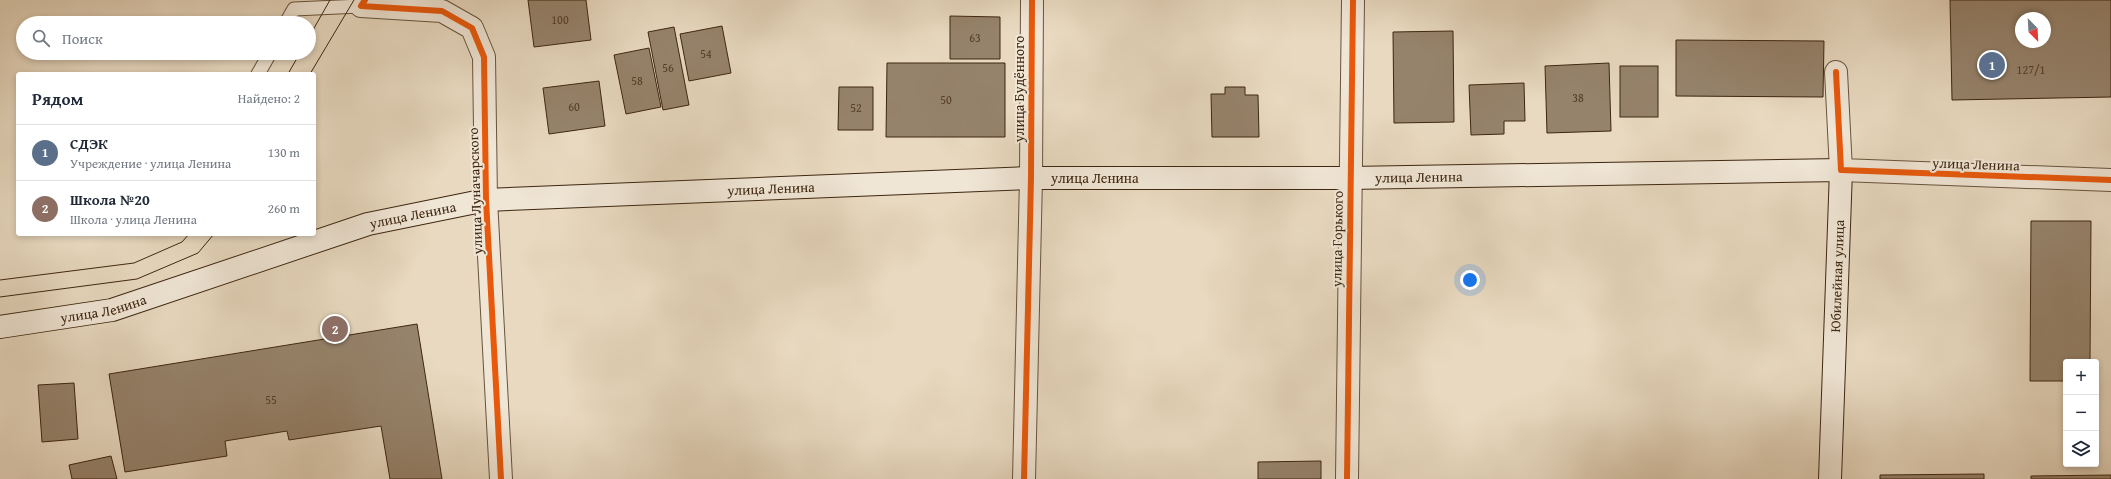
<!DOCTYPE html>
<html lang="ru">
<head>
<meta charset="utf-8">
<style>
  :root { --surface:#fff; --page:#f2f2f3; --text:#1f2937; --muted:#747a83; --line:#e0e1e3; --accent:#0b8043 }
  body { margin:0; font-family:"Gentium Book Plus",serif; background:var(--page); color:var(--text) }
  .controls { position:absolute; right:12px; bottom:12px; display:grid; overflow:hidden; border-radius:4px; box-shadow:0 2px 6px #0003 }
  .controls button { width:36px; height:36px; display:grid; place-items:center; padding:0; border:0; border-bottom:1px solid var(--line); background:var(--surface); color:var(--text); font:20px sans-serif }
  .compass { position:absolute; left:2015px; top:12px; width:36px; height:36px; border-radius:50%; background:var(--surface); box-shadow:0 2px 6px #0003; rotate:156deg }
  .you { position:absolute; left:1470px; top:280px; width:14px; height:14px; margin:-10px; border:3px solid #fff; border-radius:50%; background:#1a73e8; box-shadow:0 0 0 6px #1a73e833 }
  .badge { display:grid; place-items:center; width:26px; height:26px; border-radius:50%; background:var(--accent); color:#fff; font-size:13px; font-weight:700 }
  .pin { position:absolute; translate:-50% -50%; border:2px solid #fff; box-shadow:0 1px 4px #0006 }
  .list { margin:0; padding:0; list-style:none }
  h2 { display:flex; justify-content:space-between; align-items:center; height:52px; margin:0; padding:0 16px; font-size:17px }
  h2 small { font-size:13px; font-weight:400; color:var(--muted) }
  .list li { display:grid; grid-template-columns:26px 1fr auto; gap:12px; align-items:center; box-sizing:border-box; height:56px; padding:0 16px; border-top:1px solid var(--line) }
  .list b { display:block; font-size:15px; white-space:nowrap }
  .list p { margin:0; font-size:13px; white-space:nowrap; color:var(--muted) }
  .list em { font-size:13px; font-style:normal; color:var(--muted) }
  .icon { flex:none; width:22px; height:22px; fill:none; stroke:currentColor; stroke-width:2; stroke-linecap:round; stroke-linejoin:round }
  .map { position:relative; flex:none; width:2111px; height:479px; overflow:hidden }
  .search { position:absolute; background:var(--surface); box-shadow:0 2px 6px #0003; left:16px; top:16px; width:300px; height:44px; display:flex; align-items:center; gap:10px; box-sizing:border-box; padding:0 14px; border-radius:22px; color:var(--muted); font-size:15px }
  .panel { position:absolute; background:var(--surface); box-shadow:0 2px 6px #0003; left:16px; top:72px; width:300px; height:164px; border-radius:4px }
  .map>svg:first-child { display:block }
  .building { fill:#96836c; stroke:#3e2610; fill-rule:evenodd }
  .lines { fill:none; stroke-linecap:round; stroke-linejoin:round }
  .service-casing { stroke:#68533c; stroke-width:15 }
  .minor-casing { stroke:#68533c; stroke-width:24 }
  .secondary-casing { stroke:#3e2610; stroke-width:24 }
  .service { stroke:#f0e6d6; stroke-width:13 }
  .minor { stroke:#f0e6d6; stroke-width:22 }
  .secondary { stroke:#f0e6d6; stroke-width:22 }
  .tram { stroke:#3e2610; stroke-width:1 }
  .cycleway-casing { stroke:#f0e6d6; stroke-width:8 }
  .cycleway { stroke:#e8590c; stroke-width:6 }
  .labels { text-anchor:middle; stroke-width:4; stroke-linejoin:round; paint-order:stroke }
  .number-label { font-size:12px; fill:#543d27 }
  .street-label { font-size:14px; fill:#3e2610; stroke:#f0e6d6 }
</style>
</head>
<body>
<div class="map">
<svg width="2111" height="479" viewBox="0 0 2111 479">
  <rect width="100%" height="100%" fill="#e8d9c0"/>
  <filter id="stains"><feTurbulence type="fractalNoise" baseFrequency=".005" numOctaves="4"/><feColorMatrix values="0 0 0 0 .2 0 0 0 0 .09 0 0 0 0 .02 0 0 0 .5 -.17"/></filter>
  <radialGradient id="worn" r=".72"><stop offset=".6" stop-color="#630" stop-opacity="0"/><stop offset="1" stop-color="#630" stop-opacity=".3"/></radialGradient>
  <g class="building">
    <path d="M528 0H586L591 40 534 47Z"/>
    <path d="M1950 0H2111V97L1952 100ZM2021 18H2045V42H2021Z"/>
    <path d="M950 16 1000 17V59H950Z"/>
    <path d="M722 26 731 73 689 81 680 34Z"/>
    <path d="M674 27 689 105 663 110 648 32Z"/>
    <path d="M1453 31 1454 122 1394 123 1393 32Z"/>
    <path d="M1676 40 1824 41 1823 97 1676 96Z"/>
    <path d="M649 48 661 107 626 114 614 55Z"/>
    <path d="M887 63H1005V137H886Z"/>
    <path d="M1609 63 1611 131 1547 133 1545 66Z"/>
    <rect x="1620" y="66" width="38" height="51"/>
    <path d="M599 81 605 126 549 134 543 88Z"/>
    <path d="M1524 83 1525 121H1504V134L1471 135 1469 85Z"/>
    <path d="M839 87H873V130H838Z"/>
    <path d="M1225 87H1245V95H1258L1259 137H1212L1211 94H1225Z"/>
    <path d="M2031 221H2091L2090 362H2066V381H2030Z"/>
    <path d="M417 324 442 479H390L381 426 289 440 287 431 225 441 227 456 125 472 109 374Z"/>
    <path d="M74 383 78 439 42 442 38 385Z"/>
    <path d="M111 456 117 479H72L69 465Z"/>
    <path d="M1321 461V479H1258V462Z"/>
    <path d="M1984 474V479H1880V475Z"/>
    <path d="M2111 475V479H2031V476Z"/>
  </g>
  <g class="lines">
    <g class="service-casing">
      <g id="service">
        <path d="M286 23 294 9 361 6"/>
        <path d="M258 74 270 53"/>
      </g>
    </g>
    <g class="minor-casing">
      <g id="minor">
        <path d="M365 0 361 6 442 11 472 28 484 57 486 200 501 479"/>
        <path d="M1836 72 1841 170 2111 180"/>
        <path d="M1024 479 1031 178 1032 0"/>
        <path d="M1347 479 1353 0"/>
      </g>
    </g>
    <g class="secondary-casing">
      <g id="secondary">
        <path id="s1" d="M0 327 112 310 368 224 486 200 1031 178H1349L1841 170 1830 479"/>
      </g>
    </g>
    <use href="#service" class="service"/>
    <use href="#minor" class="minor"/>
    <use href="#secondary" class="secondary"/>
    <g class="tram">
      <path d="M309 37 330 0"/>
      <path d="M288 74 300 53"/>
      <path d="M310 74 354 0"/>
      <path d="M0 280 134 263 182 242 189 234"/>
      <path d="M0 297 137 279 198 253 214 234"/>
    </g>
    <g class="cycleway-casing">
      <g id="cycleway">
        <path d="M365 0 361 6 442 11 472 28 484 57 486 200 501 479"/>
        <path d="M1836 72 1841 170 2111 180"/>
        <path d="M1024 479 1031 178 1032 0"/>
        <path d="M1347 479 1353 0"/>
      </g>
    </g>
    <use href="#cycleway" class="cycleway"/>
  </g>
  <g class="labels">
    <g class="number-label">
      <text x="560" y="24">100</text>
      <text x="975" y="42">63</text>
      <text x="706" y="58">54</text>
      <text x="668" y="72">56</text>
      <text x="2031" y="74">127/1</text>
      <text x="637" y="85">58</text>
      <text x="1578" y="102">38</text>
      <text x="946" y="104">50</text>
      <text x="574" y="111">60</text>
      <text x="856" y="112">52</text>
      <text x="271" y="404">55</text>
    </g>
    <g class="street-label">
      <text transform="translate(1019 89) rotate(-90)" y="5">улица Будённого</text>
      <text transform="translate(1976 164) rotate(2)" y="5">улица Ленина</text>
      <text dy="5" stroke="none"><textPath href="#s1" startOffset="1437">улица Ленина</textPath></text>
      <text dy="5" stroke="none"><textPath href="#s1" startOffset="1113">улица Ленина</textPath></text>
      <text dy="5" stroke="none"><textPath href="#s1" startOffset="789">улица Ленина</textPath></text>
      <text transform="translate(475 191) rotate(-92)" y="5">улица Луначарского</text>
      <text dy="5" stroke="none"><textPath href="#s1" startOffset="429">улица Ленина</textPath></text>
      <text transform="translate(1337 239) rotate(-89)" y="5">улица Горького</text>
      <text transform="translate(1837 276) rotate(-88)" y="5">Юбилейная улица</text>
      <text dy="5" stroke="none"><textPath href="#s1" startOffset="105">улица Ленина</textPath></text>
    </g>
  </g>
  <rect width="100%" height="100%" filter="url(#stains)"/>
  <rect width="100%" height="100%" fill="url(#worn)"/>
</svg>
<div class="controls">
<button>+</button>
<button>−</button>
<button><svg class="icon" aria-label="layers" viewBox="0 0 24 24"><path d="M12 4l9 5-9 5-9-5zM3 14l9 5 9-5"/></svg></button>
</div>
<svg class="compass" viewBox="-18 -18 36 36"><path d="M0-13l5 13h-10z" fill="#e53935"/><path d="M0 13l5-13h-10z" fill="#747a83"/></svg>
<div class="you"></div>
<div class="pin badge" style="left:1992px;top:65px;background:#5c6f8a">1</div>
<div class="pin badge" style="left:335px;top:329px;background:#8d6e63">2</div>
<div class="search"><svg class="icon" aria-label="search" viewBox="0 0 24 24"><circle cx="10" cy="10" r="6"/><path d="M15 15l6 6"/></svg>Поиск</div>
<section class="panel">
<h2>Рядом<small>Найдено: 2</small></h2>
<ul class="list">
<li><span class="badge" style="background:#5c6f8a">1</span><div><b>СДЭК</b><p>Учреждение · улица Ленина</p></div><em>130 m</em></li>
<li><span class="badge" style="background:#8d6e63">2</span><div><b>Школа №20</b><p>Школа · улица Ленина</p></div><em>260 m</em></li>
</ul>
</section>
</div>
</body>
</html>
